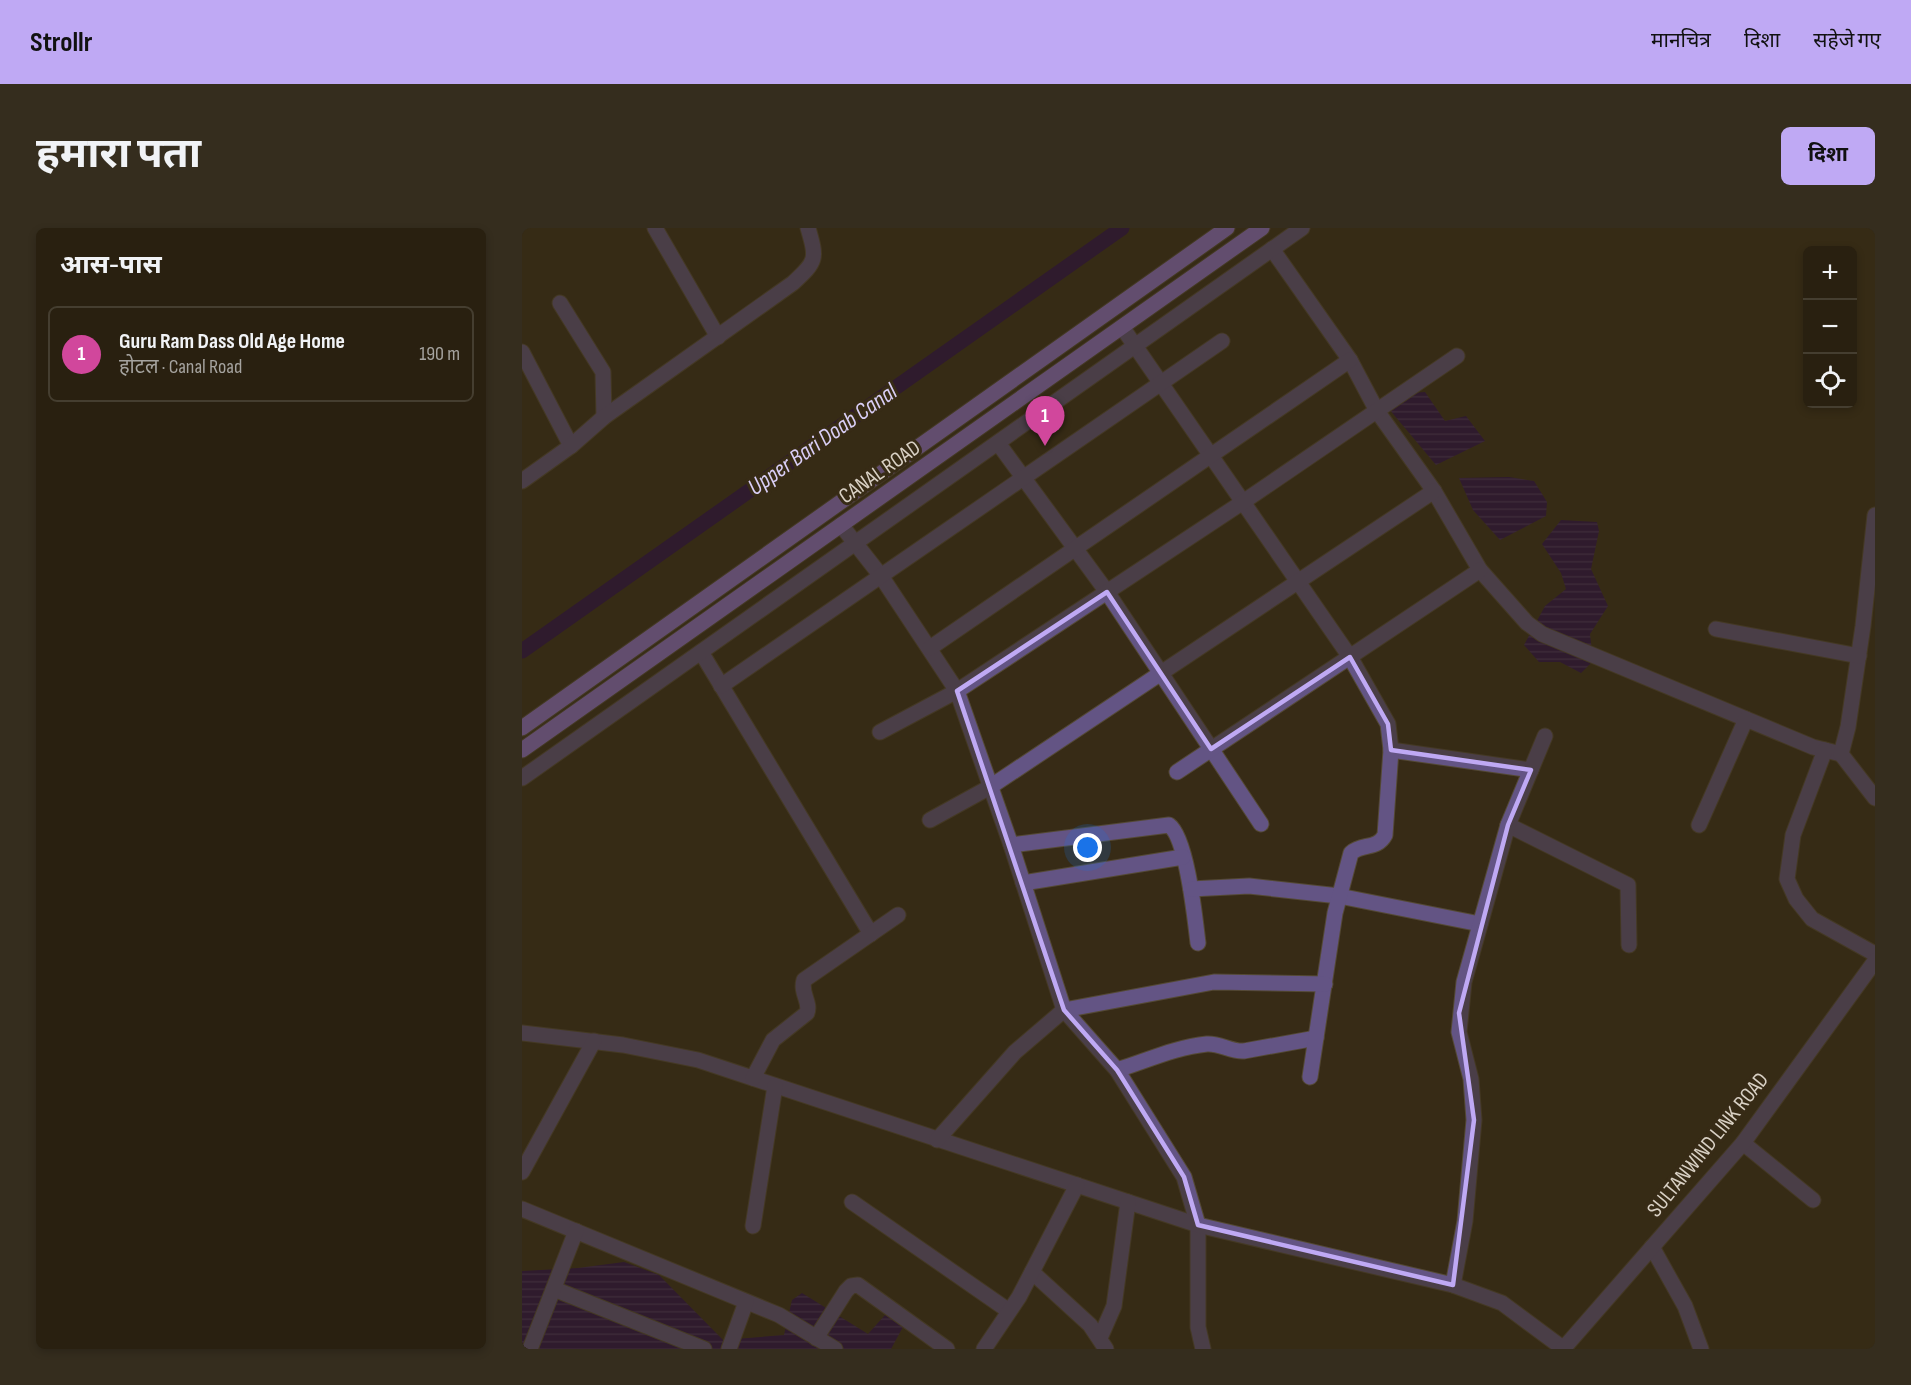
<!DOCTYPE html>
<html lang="hi">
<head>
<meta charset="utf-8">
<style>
  :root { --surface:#292010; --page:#352d1e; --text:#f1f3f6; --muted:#a5a39f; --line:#453e30; --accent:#bfa9f4 }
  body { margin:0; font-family:"Sofia Sans Condensed","Noto Sans Devanagari",sans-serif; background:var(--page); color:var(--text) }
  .controls { position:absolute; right:18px; top:18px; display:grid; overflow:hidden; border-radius:9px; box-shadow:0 3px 9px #0003 }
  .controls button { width:54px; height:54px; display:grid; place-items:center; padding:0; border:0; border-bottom:2px solid var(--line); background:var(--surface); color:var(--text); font:30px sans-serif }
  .you { position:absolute; left:566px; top:620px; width:21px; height:21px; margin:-15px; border:4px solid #fff; border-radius:50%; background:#1a73e8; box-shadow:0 0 0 9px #1a73e833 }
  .badge { display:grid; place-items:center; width:39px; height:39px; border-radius:50%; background:var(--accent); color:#fff; font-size:20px; font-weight:700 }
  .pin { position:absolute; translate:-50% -50px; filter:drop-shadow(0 2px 3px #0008) }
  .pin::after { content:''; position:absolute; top:32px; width:21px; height:18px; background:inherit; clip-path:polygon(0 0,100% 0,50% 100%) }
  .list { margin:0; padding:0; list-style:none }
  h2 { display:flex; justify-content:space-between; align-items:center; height:78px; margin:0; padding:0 24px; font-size:26px }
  h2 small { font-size:20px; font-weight:400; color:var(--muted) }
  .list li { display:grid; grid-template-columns:39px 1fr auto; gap:18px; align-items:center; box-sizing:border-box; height:96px; margin:0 12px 12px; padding:0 12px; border:2px solid var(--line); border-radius:9px }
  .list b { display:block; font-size:22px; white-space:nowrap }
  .list p { margin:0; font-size:20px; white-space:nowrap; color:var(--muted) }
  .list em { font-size:20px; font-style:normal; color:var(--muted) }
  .icon { flex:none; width:33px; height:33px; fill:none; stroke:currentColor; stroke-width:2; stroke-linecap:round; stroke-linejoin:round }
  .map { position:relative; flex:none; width:1353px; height:1121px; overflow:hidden; border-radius:9px }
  header { display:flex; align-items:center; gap:36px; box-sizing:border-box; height:84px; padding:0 30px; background:var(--accent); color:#111 }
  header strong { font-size:28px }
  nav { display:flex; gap:33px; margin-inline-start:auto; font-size:21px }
  .intro { display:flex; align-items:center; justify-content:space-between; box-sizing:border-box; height:144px; padding:0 36px }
  h1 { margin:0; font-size:42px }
  .button { padding:15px 27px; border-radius:9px; background:var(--accent); color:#111; font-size:21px; font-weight:700 }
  main { display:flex; gap:36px; padding:0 36px }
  aside { flex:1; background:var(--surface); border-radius:9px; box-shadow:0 3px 9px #0003 }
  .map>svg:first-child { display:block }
  .water { fill:url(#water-rules) }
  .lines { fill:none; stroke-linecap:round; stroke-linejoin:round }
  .canal { stroke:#26074a; stroke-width:15 }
  .minor-casing { stroke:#544935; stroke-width:17 }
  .major-casing { stroke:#544935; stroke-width:17 }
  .minor { stroke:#635484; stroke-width:15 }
  .major { stroke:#9877da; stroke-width:15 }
  .marked { fill:none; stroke:#bfa9f4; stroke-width:4.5; stroke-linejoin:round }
  .labels { text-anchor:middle; stroke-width:6; stroke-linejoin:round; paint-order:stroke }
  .street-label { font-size:22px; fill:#d8d0c4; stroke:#372b16 }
  .water-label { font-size:24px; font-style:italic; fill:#d9cef6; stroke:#372b16 }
</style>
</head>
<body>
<header>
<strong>Strollr</strong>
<nav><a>मानचित्र</a><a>दिशा</a><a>सहेजे गए</a></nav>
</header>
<div class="intro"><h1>हमारा पता</h1><a class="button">दिशा</a></div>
<main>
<aside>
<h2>आस-पास<small></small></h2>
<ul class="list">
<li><span class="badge" style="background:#d1479c">1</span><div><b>Guru Ram Dass Old Age Home</b><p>होटल · Canal Road</p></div><em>190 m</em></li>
</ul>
</aside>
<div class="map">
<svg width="1353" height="1121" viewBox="0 0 1353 1121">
  <defs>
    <pattern id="water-rules" width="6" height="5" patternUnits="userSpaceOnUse" patternTransform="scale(1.5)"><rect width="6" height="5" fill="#26074a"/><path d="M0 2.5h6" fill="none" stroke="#452a62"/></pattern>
  </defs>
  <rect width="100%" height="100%" fill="#372b16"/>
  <g class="water">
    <path d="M903 164 923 193 944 188 963 213 914 237 867 181 891 165Z"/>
    <path d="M987 249 1012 253 1025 274 1024 288 978 312 951 282 937 250Z"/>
    <path d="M1039 292 1075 294 1077 303 1069 341 1086 378 1068 406 1071 433 1059 445 1038 434H1017L1002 417 1023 378 1044 361 1039 345 1020 316Z"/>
    <path d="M102 1034 137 1047 201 1112 262 1107 270 1072 280 1065 346 1106 363 1087 382 1097 369 1121H0V1043L56 1040Z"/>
  </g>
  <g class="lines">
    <path class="canal" d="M0 423 600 0"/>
    <g class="minor-casing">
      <g id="minor">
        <path d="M133 0 196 109"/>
        <path d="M750 21 828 132 855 183 912 263 958 342 1005 395 1020 406 1291 519 1319 526"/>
        <path d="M38 75 81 144 82 189"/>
        <path d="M600 99 828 429 866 496 869 522 1009 542"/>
        <path d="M0 124 49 218 0 253"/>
        <path d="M476 215 585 364 739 596"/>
        <path d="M49 218 82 189 271 55C295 33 295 31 286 0"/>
        <path d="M1353 287 1341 398 1326 499 1319 526 1353 570"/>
        <path d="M319 297 359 348 435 463 489 617 542 782 595 842 662 949 676 997V1099L681 1121"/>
        <path d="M1194 401 1337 428"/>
        <path d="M408 420 828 132"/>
        <path d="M179 424 349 706"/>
        <path d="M199 458 700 113"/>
        <path d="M358 504 435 463 721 274 935 128"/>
        <path d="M1303 522 1271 607 1265 651 1274 671 1290 691 1353 726"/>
        <path d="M655 544 958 342"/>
        <path d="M0 550 780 0"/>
        <path d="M408 592 468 559 912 263"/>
        <path d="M986 597 1106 657 1107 717"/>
        <path d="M1177 597 1224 491"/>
        <path d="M489 617 647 597C665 610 673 691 676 715"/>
        <path d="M501 655 661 629"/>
        <path d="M669 661 727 658 817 668 958 696"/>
        <path d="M0 805 101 817 176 832 676 997 931 1057 980 1075 1042 1121"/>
        <path d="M595 842C624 833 654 819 685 816 698 815 709 824 722 823L794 810"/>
        <path d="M788 849 813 685 829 625C840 615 855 622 863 607L869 522"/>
        <path d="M231 850 251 812 285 785C289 774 278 765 282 752L376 687"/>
        <path d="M415 912 493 824 542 782 692 754 803 756"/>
        <path d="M1221 915 1291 972"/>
        <path d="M0 944 72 813"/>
        <path d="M330 974 487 1083"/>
        <path d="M0 981 257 1087 313 1121"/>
        <path d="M231 998 253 858"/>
        <path d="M1130 1019 1163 1078 1179 1121"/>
        <path d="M510 1044 568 1097 584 1121"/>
        <path d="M931 1057 943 993 952 892 949 851 937 804 942 754 986 597 1023 508"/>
        <path d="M32 1061 182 1121"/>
        <path d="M294 1110 324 1063 329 1058 336 1057 425 1121"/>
        <path d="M578 1110 592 1078 606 974"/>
        <path d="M8 1121 54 1003"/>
        <path d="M207 1121 224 1074"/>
        <path d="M462 1121 497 1069 555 957"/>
        <path d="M1041 1121 1221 915 1353 733"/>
      </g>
    </g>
    <g class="major-casing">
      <g id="major">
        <path d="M0 500 705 0"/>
        <path d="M0 522 740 0"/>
      </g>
    </g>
    <use href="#minor" class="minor"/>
    <use href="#major" class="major"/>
  </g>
  <path d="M0 0H1353V1121H0ZM585 364 689 521 828 429 866 496 869 522 1009 542 986 597 937 785 952 892 931 1057 676 997 662 949 595 842 542 782 435 463Z" fill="#372b16" fill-opacity=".55" fill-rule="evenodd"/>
  <path class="marked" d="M585 364 689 521 828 429 866 496 869 522 1009 542 986 597 937 785 952 892 931 1057 676 997 662 949 595 842 542 782 435 463Z"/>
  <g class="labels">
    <g class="street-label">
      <text transform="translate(357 243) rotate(-35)" y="8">CANAL ROAD</text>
      <text transform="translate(1185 916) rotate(-51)" y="8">SULTANWIND LINK ROAD</text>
    </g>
    <g class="water-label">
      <text transform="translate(300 211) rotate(-35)" y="8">Upper Bari Doab Canal</text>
    </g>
  </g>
</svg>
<div class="controls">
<button>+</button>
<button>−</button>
<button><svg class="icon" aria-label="locate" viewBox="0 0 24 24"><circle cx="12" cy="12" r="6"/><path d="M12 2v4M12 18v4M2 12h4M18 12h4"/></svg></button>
</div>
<div class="you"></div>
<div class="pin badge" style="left:523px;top:218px;background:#d1479c">1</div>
</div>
</main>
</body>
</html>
